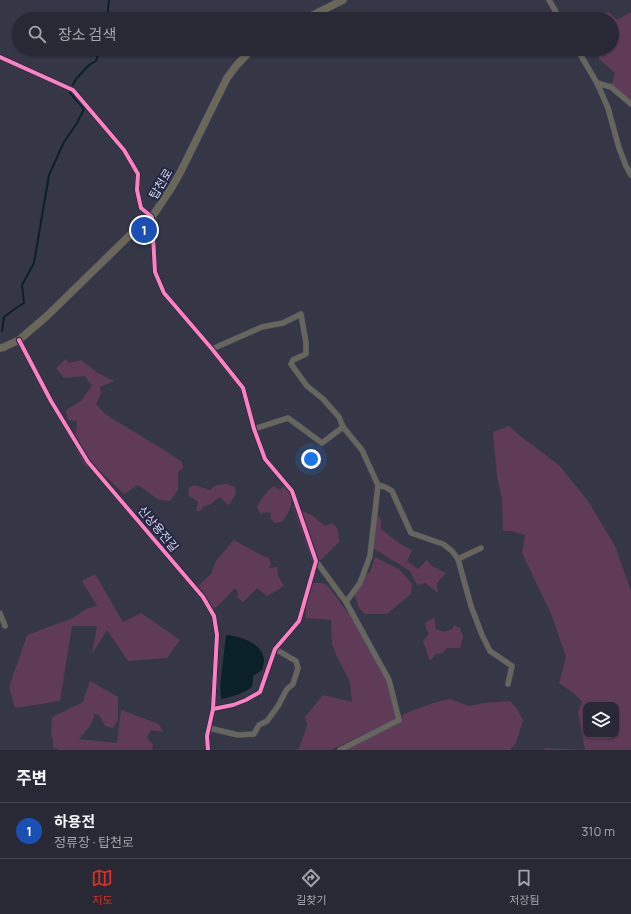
<!DOCTYPE html>
<html lang="ko">
<head>
<meta charset="utf-8">
<style>
  :root { --surface:#282935; --page:#30313d; --text:#f1f3f6; --muted:#a5a6ad; --line:#444550; --accent:#d93025 }
  body { margin:0; font-family:Manrope,"Noto Sans KR",sans-serif; background:var(--page); color:var(--text) }
  .controls { position:absolute; right:12px; bottom:12px; display:grid; overflow:hidden; border-radius:8px; box-shadow:0 1px 3px #0004 }
  .controls button { width:36px; height:36px; display:grid; place-items:center; padding:0; border:0; border-bottom:1px solid var(--line); background:var(--surface); color:var(--text); font:20px sans-serif }
  .you { position:absolute; left:311px; top:459px; width:14px; height:14px; margin:-10px; border:3px solid #fff; border-radius:50%; background:#1a73e8; box-shadow:0 0 0 6px #1a73e833 }
  .badge { display:grid; place-items:center; width:26px; height:26px; border-radius:50%; background:var(--accent); color:#fff; font-size:13px; font-weight:700 }
  .pin { position:absolute; translate:-50% -50%; border:2px solid #fff; box-shadow:0 1px 4px #0006 }
  .list { margin:0; padding:0; list-style:none }
  h2 { display:flex; justify-content:space-between; align-items:center; height:52px; margin:0; padding:0 16px; font-size:17px }
  h2 small { font-size:13px; font-weight:400; color:var(--muted) }
  .list li { display:grid; grid-template-columns:26px 1fr auto; gap:12px; align-items:center; box-sizing:border-box; height:56px; padding:0 16px; border-top:1px solid var(--line) }
  .list b { display:block; font-size:15px; white-space:nowrap }
  .list p { margin:0; font-size:13px; white-space:nowrap; color:var(--muted) }
  .list em { font-size:13px; font-style:normal; color:var(--muted) }
  .icon { flex:none; width:22px; height:22px; fill:none; stroke:currentColor; stroke-width:2; stroke-linecap:round; stroke-linejoin:round }
  .map { position:relative; flex:none; width:631px; height:750px; overflow:hidden }
  .search { position:absolute; background:var(--surface); box-shadow:0 1px 3px #0004; left:12px; right:12px; top:12px; height:44px; display:flex; align-items:center; gap:10px; box-sizing:border-box; padding:0 14px; border-radius:22px; color:var(--muted); font-size:15px }
  .sheet { height:108px; background:var(--surface) }
  nav { display:flex; justify-content:space-around; align-items:center; box-sizing:border-box; height:56px; border-top:1px solid var(--line); background:var(--surface); font-size:11px; color:var(--muted) }
  nav a { display:grid; justify-items:center; gap:2px }
  nav .on { color:var(--accent) }
  .map>svg:first-child { display:block }
  .green { fill:#5f3b57; fill-rule:evenodd }
  .water { fill:#0b2129 }
  .lines { fill:none; stroke-linecap:round; stroke-linejoin:round }
  .stream { stroke:#0b2129; stroke-width:2 }
  .street-casing { stroke:#535463; stroke-width:6 }
  .secondary-casing { stroke:#535463; stroke-width:8 }
  .street { stroke:#67665e; stroke-width:5 }
  .secondary { stroke:#6a675a; stroke-width:7 }
  .cycleway-casing { stroke:#242743; stroke-width:6 }
  .cycleway { stroke:#ff80c0; stroke-width:4 }
  .labels { text-anchor:middle; stroke-width:4; stroke-linejoin:round; paint-order:stroke }
  .street-label { font-size:12px; fill:#d3d6e9; stroke:#242743 }
</style>
</head>
<body>
<div class="map">
<svg width="631" height="750" viewBox="0 0 631 750">
  <rect width="100%" height="100%" fill="#353747"/>
  <g class="green">
    <path d="M608 12 617 20 631 12V101L612 84 615 73 599 59V49H612V19H602Z"/>
    <path d="M66 359 69 363 81 360 98 373 114 381 100 387 101 393 96 404 105 414 164 450 182 462 183 468 178 472V490L170 501 159 500 138 485 124 494 101 472 85 466 75 447 77 421 68 420 66 410 81 401 92 386 85 376 64 378 56 368Z"/>
    <path d="M509 426 519 435 559 465 588 501 615 546 631 591V750H545L544 748 585 750 578 712 582 702 576 695 559 683 566 657 552 616 522 553 525 535 511 531H503L502 500 497 476 493 432ZM586 705H616V735H586Z"/>
    <path d="M226 484 235 487 236 494 229 505 219 497 211 504 203 507 200 511H196L198 502 188 495 189 488 194 485 210 490 216 485Z"/>
    <path d="M284 485C286 487 289 490 290 492 295 503 288 514 282 522L275 523 270 518 271 513 267 512 260 514 257 506 265 494 273 486 280 490Z"/>
    <path d="M293 506 313 516 325 526 333 523 338 530 339 542 321 560 312 561Z"/>
    <path d="M376 511 381 520V529L400 544 412 550 407 561 418 569 427 560 432 566 446 573 437 583 438 593 425 583 418 585 416 583 410 571 373 548Z"/>
    <path d="M234 540 261 555 269 558 271 564 269 568 277 567 278 576 284 586 267 596 257 588 243 602 238 598 237 589H234C228 596 222 602 215 608L210 605 204 595V593L198 586 211 574 216 561Z"/>
    <path d="M375 557 400 570 412 584 411 594 387 614H365L359 608 355 596 356 583 370 572Z"/>
    <path d="M95 574 123 622 141 613 180 640 167 658 128 661 107 630 92 654 97 626H72L60 701 15 708 9 687 27 635 73 618 86 609 97 606 82 581Z"/>
    <path d="M313 583H322L328 586 352 618 361 635 386 678 396 719 331 750H296L300 747 307 725 305 717 323 695 352 702 350 682 337 657 332 644 331 620 306 618V603Z"/>
    <path d="M434 618 436 629 444 632 452 629 454 625 460 628 463 637 460 648H447L442 653 436 654 430 661 423 641 429 634 426 628 425 623Z"/>
    <path d="M90 681 118 697V720L113 728 105 726 99 715 94 714C93 726 86 730 79 739L117 743 121 710 159 724 163 732 151 730 147 738 153 744 152 750H59L53 747V741L51 735 52 717 83 702Z"/>
    <path d="M450 699 469 706 484 703 510 701 517 709 523 720 516 743 510 750H343L353 743 394 726 404 714 433 703Z"/>
  </g>
  <path class="water" d="M226 635C240 636 263 643 264 660 264 664 263 667 262 670L253 676C253 679 253 684 252 686 249 692 228 698 221 699L220 686Z"/>
  <g class="lines">
    <g class="stream">
      <path d="M107 19 109 0"/>
      <path d="M73 85 76 79 89 65 96 61 100 49"/>
      <path d="M2 331 4 317 16 308 24 303 22 285 34 263 49 175 64 142 77 123 84 109 70 93"/>
    </g>
    <g class="street-casing">
      <g id="street">
        <path d="M549 0 560 19"/>
        <path d="M577 49 597 83 608 108 619 148 626 166 631 175"/>
        <path d="M0 57 73 90 124 150 138 174 137 190 141 208 152 217 155 272 164 293 212 349 243 388 254 429 265 459 292 491 316 561 299 621 275 649 260 692 246 700 233 705 213 709"/>
        <path d="M597 83 611 87 631 104"/>
        <path d="M19 340 51 401 88 462 203 597 214 616 217 635 213 709 207 736 208 750"/>
        <path d="M212 349 262 327 283 323 301 314 306 343V354L293 360 291 364 307 386 323 399 339 417 343 427"/>
        <path d="M254 429 288 418 322 443 343 427 362 450 367 461 378 485 370 556 360 583 346 602"/>
        <path d="M378 485 385 487 392 491 411 533 443 544 452 551 458 559 471 606 482 635 490 651 512 666 508 684"/>
        <path d="M458 559 481 548"/>
        <path d="M316 561 346 602 389 680 399 720 340 750"/>
        <path d="M0 613 5 626"/>
        <path d="M209 728 238 735 254 734 259 725 267 721 278 706 287 689 293 684 298 668 296 661 275 649"/>
      </g>
    </g>
    <g class="secondary-casing">
      <g id="secondary">
        <path d="M305 19 343 0"/>
        <path d="M0 348 4 347 19 340 48 315 132 233 152 217 172 187 181 171 227 78 236 66 252 49"/>
      </g>
    </g>
    <use href="#street" class="street"/>
    <use href="#secondary" class="secondary"/>
    <g class="cycleway-casing">
      <g id="cycleway">
        <path d="M0 57 73 90 124 150 138 174 137 190 141 208 152 217 155 272 164 293 212 349 243 388 254 429 265 459 292 491 316 561 299 621 275 649 260 692 246 700 233 705 213 709"/>
        <path d="M19 340 51 401 88 462 203 597 214 616 217 635 213 709 207 736 208 750"/>
      </g>
    </g>
    <use href="#cycleway" class="cycleway"/>
  </g>
  <g class="labels">
    <g class="street-label">
      <text transform="translate(161 184) rotate(-59)" y="4">탑천로</text>
      <text transform="translate(158 529) rotate(50)" y="4">신상용전길</text>
    </g>
  </g>
</svg>
<div class="controls">
<button><svg class="icon" aria-label="layers" viewBox="0 0 24 24"><path d="M12 4l9 5-9 5-9-5zM3 14l9 5 9-5"/></svg></button>
</div>
<div class="you"></div>
<div class="pin badge" style="left:144px;top:230px;background:#1a4fb4">1</div>
<div class="search"><svg class="icon" aria-label="search" viewBox="0 0 24 24"><circle cx="10" cy="10" r="6"/><path d="M15 15l6 6"/></svg>장소 검색</div>
</div>
<section class="sheet">
<h2>주변<small></small></h2>
<ul class="list">
<li><span class="badge" style="background:#1a4fb4">1</span><div><b>하용전</b><p>정류장 · 탑천로</p></div><em>310 m</em></li>
</ul>
</section>
<nav>
<a class="on"><svg class="icon" aria-label="map" viewBox="0 0 24 24"><path d="M3 6l6-2 6 2 6-2v14l-6 2-6-2-6 2zM9 4v14M15 6v14"/></svg>지도</a>
<a><svg class="icon" aria-label="directions" viewBox="0 0 24 24"><path d="M12 3l9 9-9 9-9-9zM9 14v-3h6M13 9l2 2-2 2"/></svg>길찾기</a>
<a><svg class="icon" aria-label="saved" viewBox="0 0 24 24"><path d="M7 4h10v16l-5-4-5 4z"/></svg>저장됨</a>
</nav>
</body>
</html>
